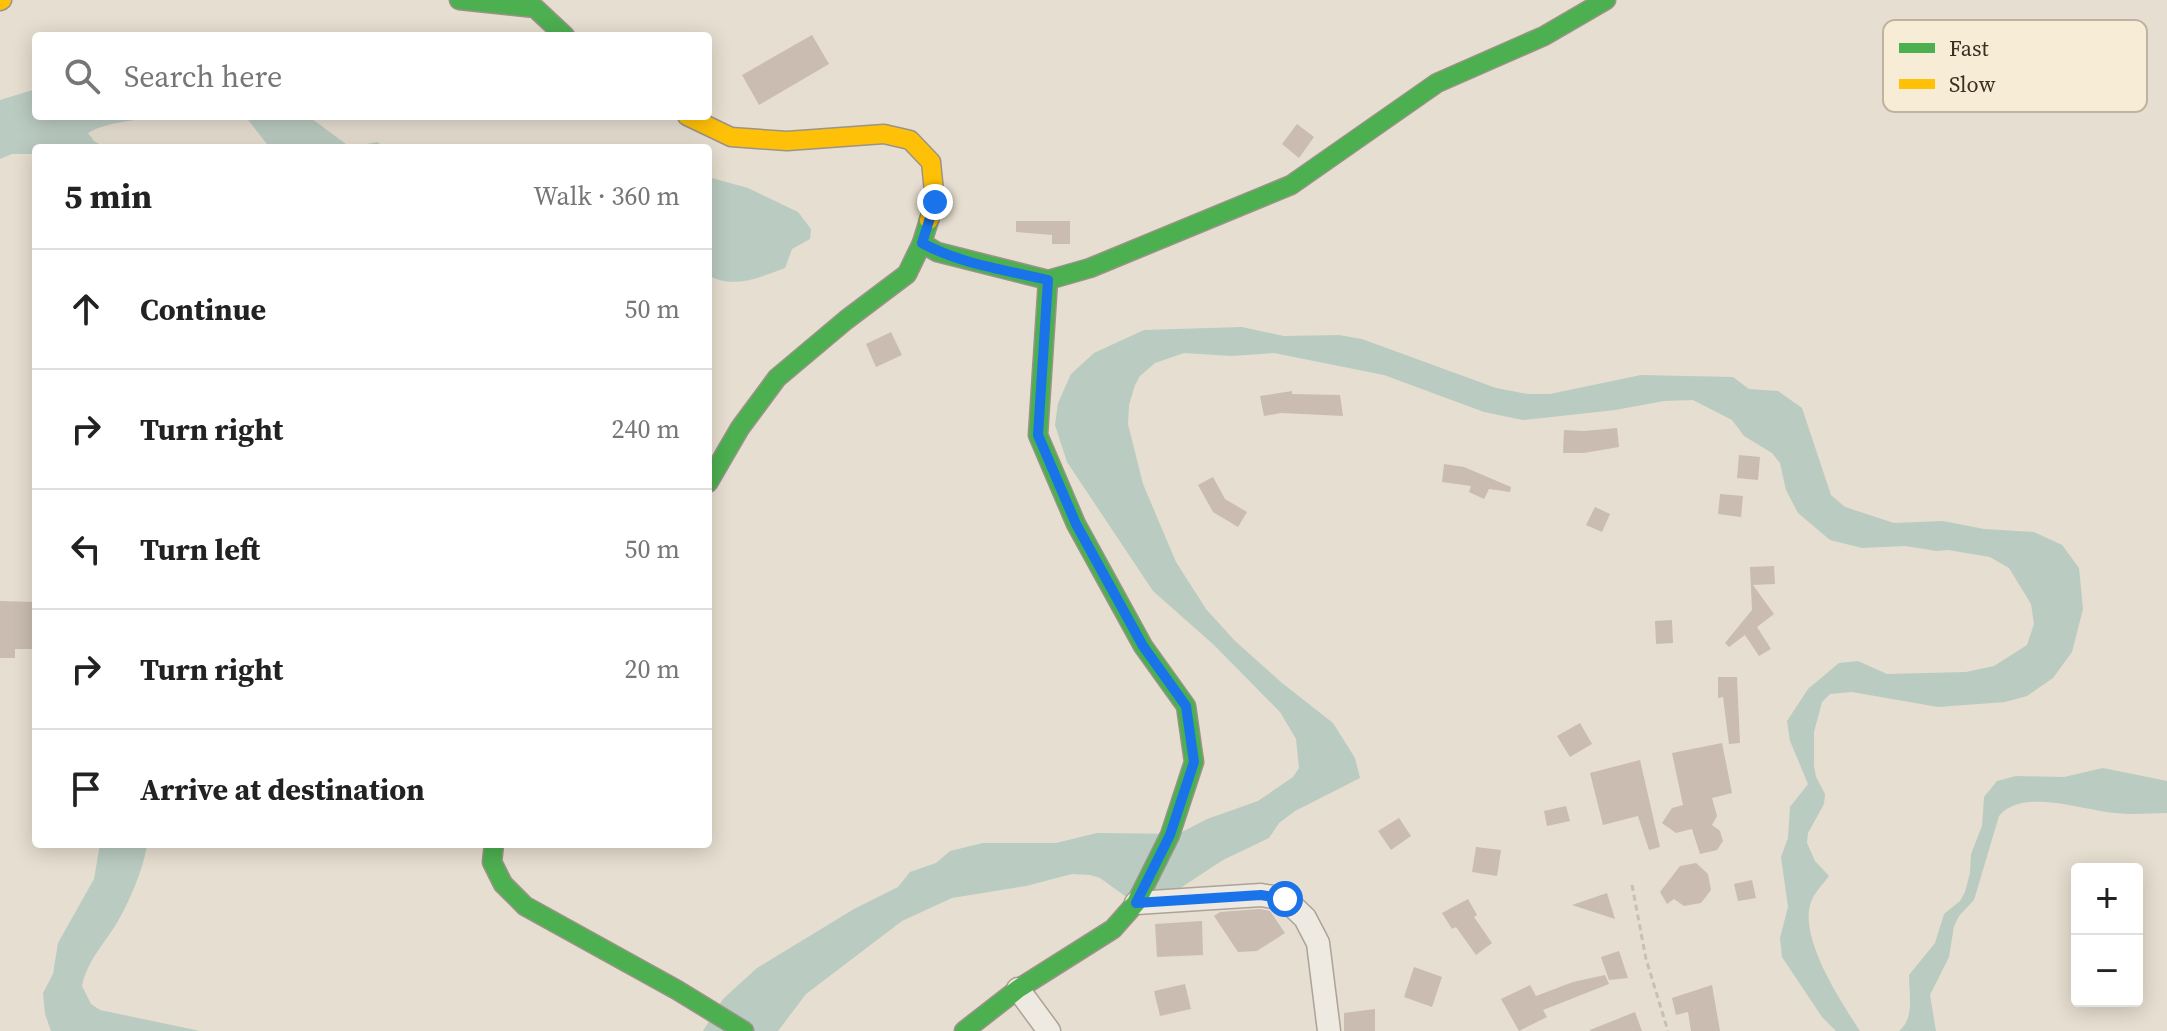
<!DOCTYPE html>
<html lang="en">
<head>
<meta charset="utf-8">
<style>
  :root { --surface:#fff; --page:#f2f2f2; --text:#222; --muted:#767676; --line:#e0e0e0 }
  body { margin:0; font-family:"Source Serif 4",serif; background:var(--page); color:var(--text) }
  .controls { position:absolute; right:24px; bottom:24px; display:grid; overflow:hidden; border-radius:8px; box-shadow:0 4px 20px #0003 }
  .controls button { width:72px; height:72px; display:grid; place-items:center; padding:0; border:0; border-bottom:2px solid var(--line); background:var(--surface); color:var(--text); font:40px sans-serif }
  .stop { position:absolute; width:24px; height:24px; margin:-18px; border:6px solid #1a73e8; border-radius:50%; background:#fff }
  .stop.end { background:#1a73e8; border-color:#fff; box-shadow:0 2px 8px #0008 }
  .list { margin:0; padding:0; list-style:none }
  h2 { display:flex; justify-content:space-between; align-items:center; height:104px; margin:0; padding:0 32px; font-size:34px }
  h2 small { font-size:26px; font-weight:400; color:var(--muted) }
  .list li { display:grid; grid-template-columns:52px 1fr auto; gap:24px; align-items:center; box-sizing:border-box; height:120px; padding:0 32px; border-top:2px solid var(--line) }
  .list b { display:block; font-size:30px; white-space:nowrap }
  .list em { font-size:26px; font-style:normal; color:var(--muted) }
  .icon { flex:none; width:44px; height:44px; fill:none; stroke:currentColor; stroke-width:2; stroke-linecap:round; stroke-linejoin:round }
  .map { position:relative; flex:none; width:2167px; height:1031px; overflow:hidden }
  .search { position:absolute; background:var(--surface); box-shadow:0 4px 20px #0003; left:32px; top:32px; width:680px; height:88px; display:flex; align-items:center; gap:20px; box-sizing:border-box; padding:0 28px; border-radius:8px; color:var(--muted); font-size:30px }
  .panel { position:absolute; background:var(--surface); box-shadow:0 4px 20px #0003; left:32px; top:144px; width:680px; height:704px; border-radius:8px }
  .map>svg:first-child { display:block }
  .water { fill:#bacbc1 }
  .building { fill:#cabcb0 }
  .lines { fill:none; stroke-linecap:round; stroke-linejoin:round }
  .street-casing { stroke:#aba398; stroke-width:25 }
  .fast-casing { stroke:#9b9388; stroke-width:21 }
  .slow-casing { stroke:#9b9388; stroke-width:21 }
  .path { stroke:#c7c0b8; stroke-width:3; stroke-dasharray:6 4; stroke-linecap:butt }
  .street { stroke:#eeeae1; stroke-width:22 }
  .fast { stroke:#4caf50; stroke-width:18 }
  .slow { stroke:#ffc107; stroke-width:18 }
  .route { stroke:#1a73e8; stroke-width:10 }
  .key { fill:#f7ecd6; stroke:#bfb29f; stroke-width:2 }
  .key-label { font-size:22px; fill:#3b2c1f }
</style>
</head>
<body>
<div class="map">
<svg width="2167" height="1031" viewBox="0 0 2167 1031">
  <rect width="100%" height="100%" fill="#e6ded0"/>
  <g class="water">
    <path d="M36 89V116H151C128 123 109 121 88 133L94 141 106 148H36V154H12L0 159V100Z"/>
    <path d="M245 116H308L346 144 357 146 377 142 387 148H270Z"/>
    <path d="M708 177 748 188 798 212 811 229 810 239 792 249 785 268C760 277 733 290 708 275Z"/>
    <path d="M1242 327 1284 336 1339 335 1362 339 1496 388 1528 394H1550L1641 375 1733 377 1749 389 1778 391 1802 408 1831 495 1845 507 1894 523 1943 521 1984 529 2034 532 2062 545 2079 568 2083 609 2072 652 2053 678 2027 696 2005 702 1938 707 1852 692 1830 694 1822 702 1814 732V766L1816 777 1825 794 1824 804 1808 833 1807 843 1815 861 1829 876C1823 884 1814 893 1811 902 1798 938 1842 1003 1860 1031H1836L1822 1017 1782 957 1780 938 1788 907 1781 857 1788 838 1790 807 1808 784 1790 741 1787 721 1808 689 1839 663 1858 661 1887 674 1966 672 1994 666 2027 645 2034 624 2031 604 2009 568 1990 557 1948 550 1937 551 1905 546 1862 548 1830 540 1798 513 1786 490 1780 463 1772 453 1744 436 1732 420 1693 400 1664 401 1615 410 1523 420 1484 412 1384 375 1274 353 1232 356 1184 353 1155 363 1140 376 1135 385 1129 405 1128 424 1143 484 1176 562 1206 609 1235 641 1282 683 1333 723 1355 758 1360 778 1295 811 1279 823 1269 838 1223 860 1162 900 1125 896 1100 878 1090 875 1072 874 1026 886 952 898 902 921 806 994 778 1031H703L723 999 757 968 854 909 898 887 910 872 936 863 950 851 983 843H1056L1097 833 1178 834 1207 819 1258 801 1293 777 1299 768 1296 739 1280 712 1214 645 1153 591 1067 462 1055 425 1058 403 1071 374 1094 353 1144 330Z"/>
    <path d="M2103 768 2167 781V813C2150 813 2133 815 2116 813 2084 811 2023 787 1999 816L1974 900 1959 916 1954 926 1949 957 1930 995 1936 1031H1899C1915 1018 1909 994 1909 975L1935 943 1944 914 1960 901 1965 892 1970 873 1971 854 1982 826 1984 797 1997 781 2016 776 2064 777Z"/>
    <path d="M100 844H147C144 868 128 905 115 926 102 946 87 962 82 986L91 1004 100 1010 200 1031H51L45 1014 43 993 53 974 58 943 94 879Z"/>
  </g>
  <g class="building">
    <path d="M812 35 829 64 759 105 742 75Z"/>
    <path d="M1297 124 1314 137 1299 158 1282 144Z"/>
    <path d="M1016 221H1070V244H1052V235L1016 232Z"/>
    <path d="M891 332 902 355 876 367 866 344Z"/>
    <path d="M1292 391V394L1340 395 1343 416 1281 413 1264 416 1260 396Z"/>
    <path d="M1617 428 1619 447 1584 453H1563L1564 430 1584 431Z"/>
    <path d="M1739 455 1760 457 1758 480 1737 478Z"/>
    <path d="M1444 464 1464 467 1511 487 1510 492 1489 489 1484 499 1469 492 1471 486 1442 482Z"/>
    <path d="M1213 477 1225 499 1247 512 1238 527 1213 512 1198 485Z"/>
    <path d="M1720 494 1743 496 1741 517 1718 514Z"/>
    <path d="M1595 507 1610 514 1602 532 1586 525Z"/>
    <path d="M1774 566 1775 584 1753 585 1774 614 1757 627 1771 649 1759 656 1745 635 1729 647 1725 643 1752 610 1750 567Z"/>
    <path d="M0 601 33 602 32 649H15V658H0Z"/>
    <path d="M1672 620 1673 643 1656 644 1655 621Z"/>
    <path d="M1718 677H1737L1740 743 1729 744 1723 697 1718 698Z"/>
    <path d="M1580 723 1592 744 1570 757 1557 736Z"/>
    <path d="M1722 743 1732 793 1712 798 1717 816 1712 825 1720 831 1723 841 1717 850 1700 854 1692 829 1676 833 1662 823 1672 808 1683 805 1672 753Z"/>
    <path d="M1640 760 1660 847 1649 850 1638 816 1603 825 1590 773Z"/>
    <path d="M1566 806 1570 821 1547 826 1544 811Z"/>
    <path d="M1399 818 1411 836 1391 850 1378 831Z"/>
    <path d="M1476 847 1501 850 1497 876 1472 872Z"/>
    <path d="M1696 863 1708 874 1711 890 1701 903 1684 906 1674 899 1667 904 1660 892 1680 866Z"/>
    <path d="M1752 880 1756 898 1738 901 1734 884Z"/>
    <path d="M1607 893 1615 919 1572 905Z"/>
    <path d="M1468 899 1477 915 1474 917 1492 943 1476 955 1456 927 1452 929 1442 913Z"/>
    <path d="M1260 909 1270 911 1285 933 1257 951 1238 952 1214 916 1220 912Z"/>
    <path d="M1202 921 1203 955 1157 957 1155 924Z"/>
    <path d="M1619 951 1628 978 1609 980 1601 957Z"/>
    <path d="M1414 967 1442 977 1432 1007 1404 997Z"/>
    <path d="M1605 975 1609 984 1543 1010 1547 1017 1519 1031 1501 999 1530 985 1536 996 1573 982Z"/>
    <path d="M1185 984 1191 1009 1160 1016 1154 991Z"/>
    <path d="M1712 985 1720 1031H1691L1688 1012 1676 1015 1672 998Z"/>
    <path d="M1375 1009V1031H1344V1013Z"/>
    <path d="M1635 1012 1642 1031H1590V1030Z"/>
  </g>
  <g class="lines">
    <g class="street-casing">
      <g id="street">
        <path d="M1136 903 1261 895 1285 899 1305 918 1318 943 1329 1031"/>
        <path d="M1018 989 1049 1031"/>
      </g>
    </g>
    <g class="fast-casing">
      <g id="fast">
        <path d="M459 0 535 8 565 36"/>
        <path d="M922 243 937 252 1048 280 1090 268 1291 185 1437 83 1544 36 1606 0"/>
        <path d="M708 483 740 428 777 378 846 320 907 274 922 243 929 220"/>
        <path d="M494 844 492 862 503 884 525 906 677 990 744 1031"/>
        <path d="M964 1031 1018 989 1113 929 1136 903 1170 835 1194 762 1186 706 1143 646 1076 524 1038 435 1048 280"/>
      </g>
    </g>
    <g class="slow-casing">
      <g id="slow">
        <path d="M0 1 2 0"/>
        <path d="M687 116 731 137 787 141 884 134 910 140 931 162 935 202 929 220"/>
      </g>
    </g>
    <path class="path" d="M1632 885 1646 959 1668 1031"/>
    <use href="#street" class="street"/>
    <use href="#fast" class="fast"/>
    <use href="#slow" class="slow"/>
  </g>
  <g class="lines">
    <path class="route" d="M935 202 922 243C960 264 1006 270 1048 280L1038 435 1076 524 1143 646 1186 706 1194 762 1170 835 1136 903 1261 895 1285 899"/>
  </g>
  <rect x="1883" y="20" width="264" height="92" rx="12" class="key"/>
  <rect x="1899" y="43" width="36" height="10" fill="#4caf50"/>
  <rect x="1899" y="79" width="36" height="10" fill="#ffc107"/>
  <g class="key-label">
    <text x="1949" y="56">Fast</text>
    <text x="1949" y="92">Slow</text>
  </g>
</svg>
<div class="controls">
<button>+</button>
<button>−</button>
</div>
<div class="stop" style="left:1285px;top:899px"></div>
<div class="stop end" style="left:935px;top:202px"></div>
<div class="search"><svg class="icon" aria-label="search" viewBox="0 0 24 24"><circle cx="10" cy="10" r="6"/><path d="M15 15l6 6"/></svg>Search here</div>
<section class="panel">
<h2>5 min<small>Walk · 360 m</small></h2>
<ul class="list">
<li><svg class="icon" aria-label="ahead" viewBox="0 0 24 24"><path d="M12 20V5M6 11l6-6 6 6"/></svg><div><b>Continue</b></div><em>50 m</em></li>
<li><svg class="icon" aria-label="right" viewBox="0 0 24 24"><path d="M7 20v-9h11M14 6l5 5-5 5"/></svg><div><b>Turn right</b></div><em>240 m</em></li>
<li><svg class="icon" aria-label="left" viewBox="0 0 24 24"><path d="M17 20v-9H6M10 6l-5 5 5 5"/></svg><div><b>Turn left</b></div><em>50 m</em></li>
<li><svg class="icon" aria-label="right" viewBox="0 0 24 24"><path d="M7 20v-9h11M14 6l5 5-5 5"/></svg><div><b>Turn right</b></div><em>20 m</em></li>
<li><svg class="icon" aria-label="arrive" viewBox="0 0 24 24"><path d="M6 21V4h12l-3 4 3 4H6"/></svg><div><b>Arrive at destination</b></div></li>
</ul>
</section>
</div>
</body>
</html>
